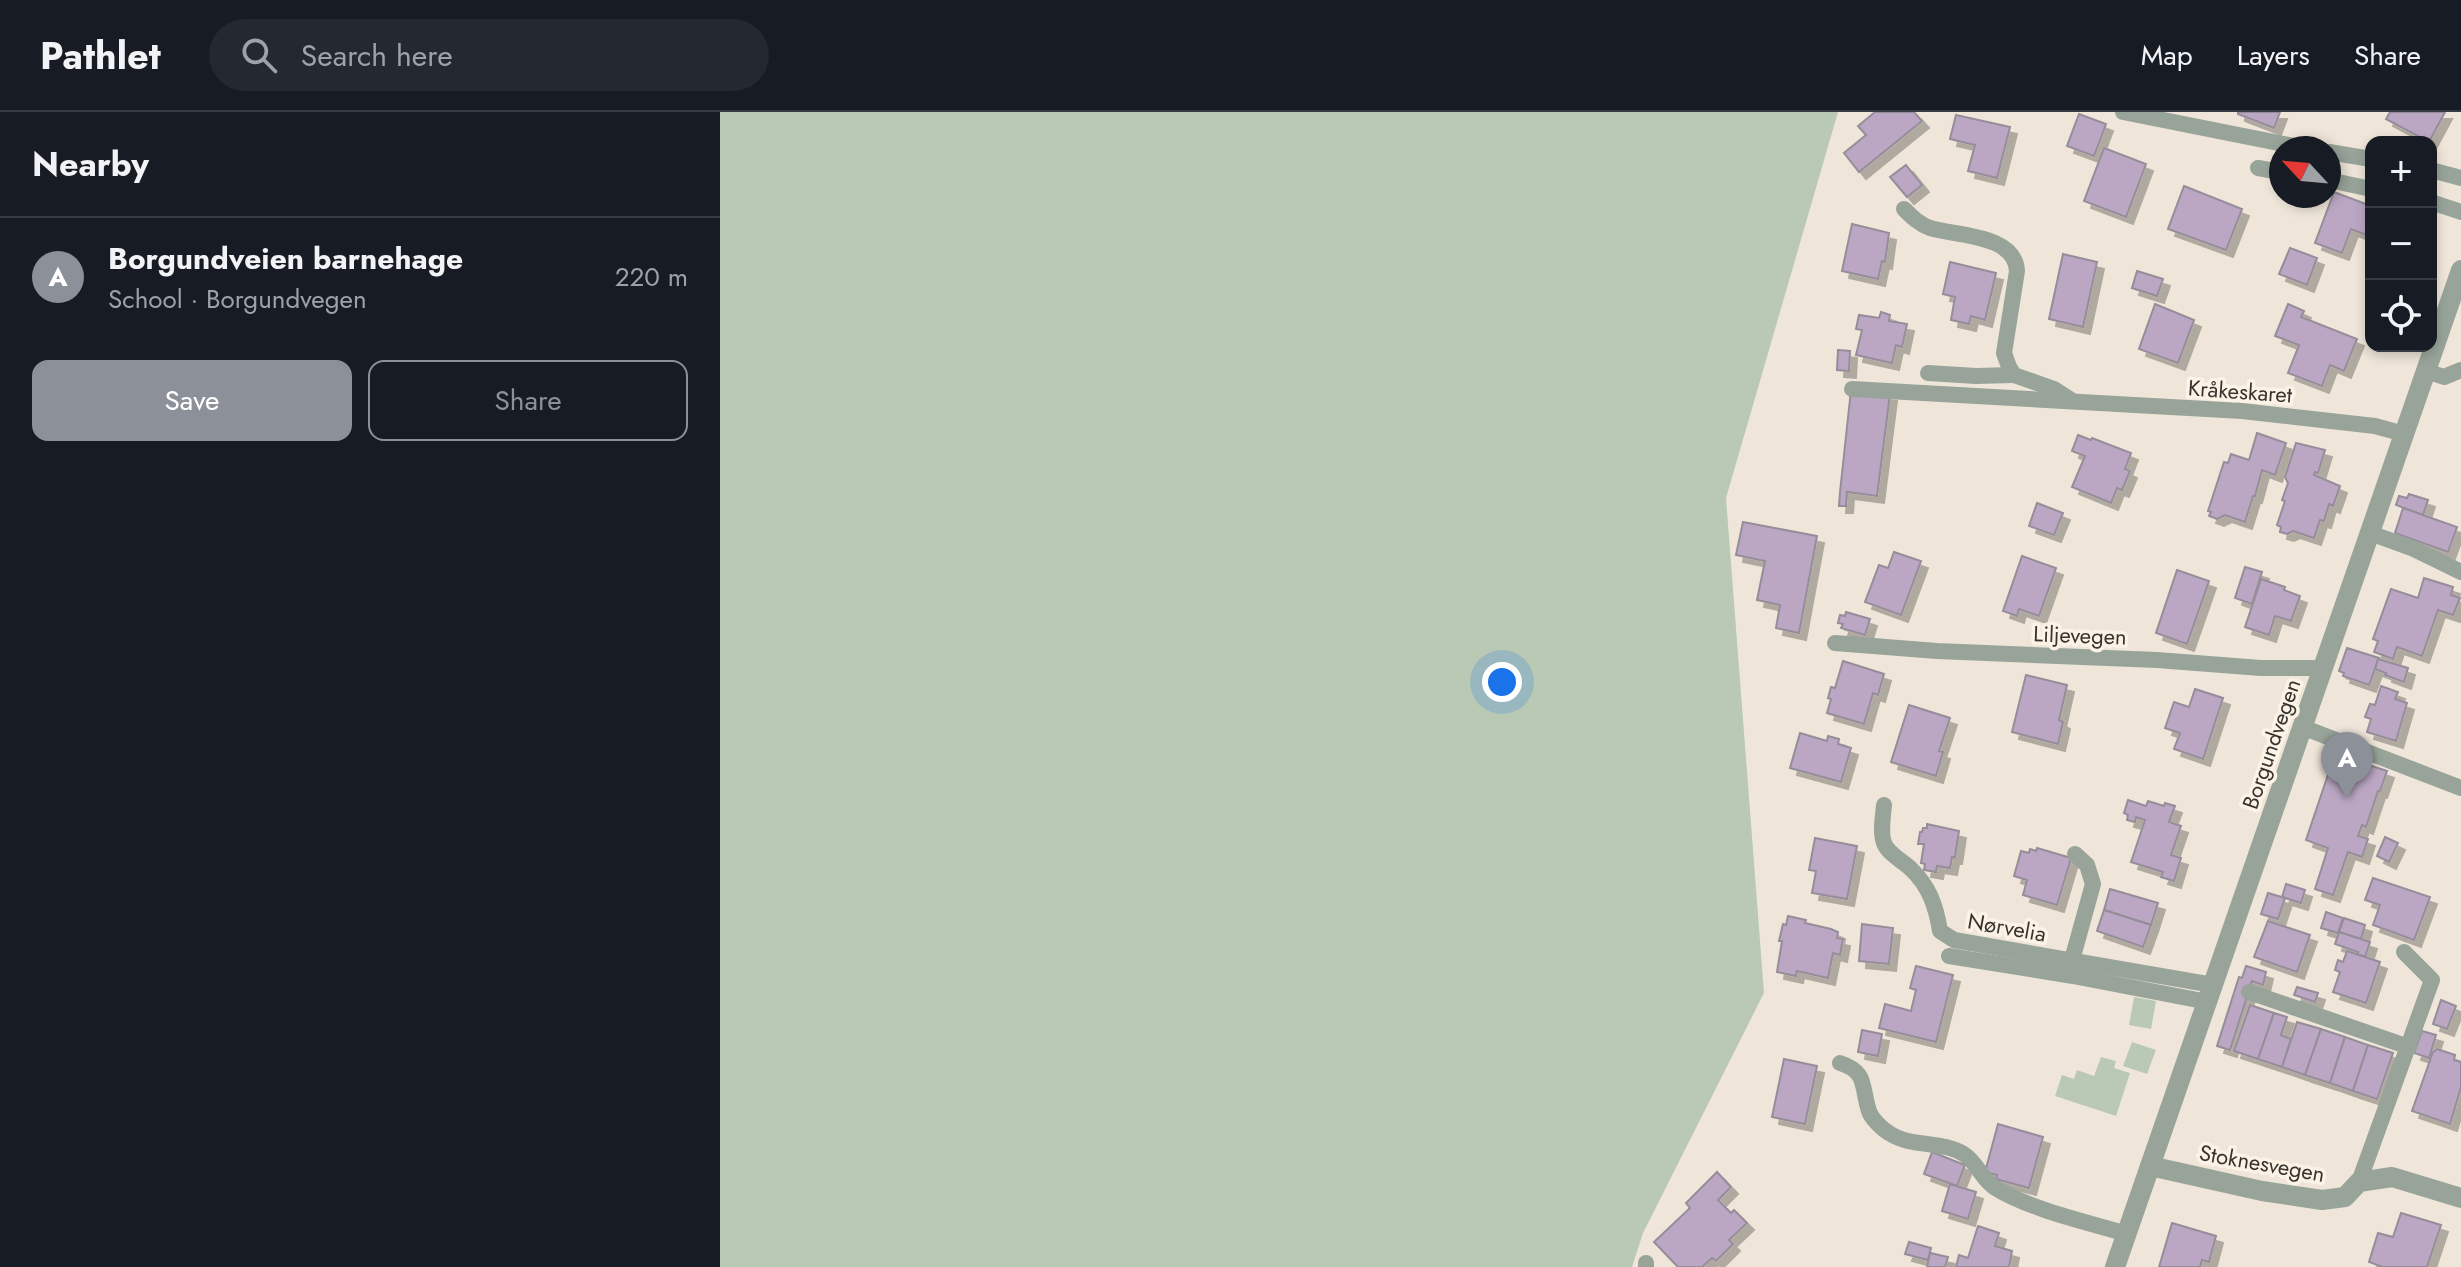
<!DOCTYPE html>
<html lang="en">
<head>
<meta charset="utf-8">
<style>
  :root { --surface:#171b24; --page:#242831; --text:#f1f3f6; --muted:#9ea1a6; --line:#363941; --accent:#8c9099 }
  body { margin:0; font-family:Jost,sans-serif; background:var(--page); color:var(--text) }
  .controls { position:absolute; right:24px; top:24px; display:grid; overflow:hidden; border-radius:16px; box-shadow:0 4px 12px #0003 }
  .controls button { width:72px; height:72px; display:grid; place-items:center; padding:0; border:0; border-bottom:2px solid var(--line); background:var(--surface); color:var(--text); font:40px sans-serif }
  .compass { position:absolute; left:1549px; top:24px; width:72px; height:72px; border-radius:50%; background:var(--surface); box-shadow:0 4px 12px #0003; rotate:296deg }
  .you { position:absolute; left:782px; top:570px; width:28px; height:28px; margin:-20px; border:6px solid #fff; border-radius:50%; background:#1a73e8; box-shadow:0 0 0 12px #1a73e833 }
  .badge { display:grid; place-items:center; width:52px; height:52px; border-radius:50%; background:var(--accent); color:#fff; font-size:26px; font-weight:700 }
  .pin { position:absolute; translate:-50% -66px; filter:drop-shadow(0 2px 4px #0008) }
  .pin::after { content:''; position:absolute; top:42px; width:28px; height:24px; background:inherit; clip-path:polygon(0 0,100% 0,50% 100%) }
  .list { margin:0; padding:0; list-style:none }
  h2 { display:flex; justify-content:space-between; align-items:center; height:104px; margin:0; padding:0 32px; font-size:34px }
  h2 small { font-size:26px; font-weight:400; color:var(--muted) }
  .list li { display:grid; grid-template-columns:52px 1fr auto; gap:24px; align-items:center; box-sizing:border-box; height:120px; padding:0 32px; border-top:2px solid var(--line) }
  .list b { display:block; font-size:30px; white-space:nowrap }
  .list p { margin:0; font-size:26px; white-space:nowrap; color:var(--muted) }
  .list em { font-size:26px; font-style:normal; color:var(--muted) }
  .actions { display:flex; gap:16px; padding:24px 32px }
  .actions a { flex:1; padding:18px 0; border:2px solid var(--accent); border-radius:16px; text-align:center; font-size:28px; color:var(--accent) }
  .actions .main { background:var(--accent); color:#fff }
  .icon { flex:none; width:44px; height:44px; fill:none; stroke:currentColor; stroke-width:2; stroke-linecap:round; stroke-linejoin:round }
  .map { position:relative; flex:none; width:1741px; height:1155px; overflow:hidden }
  header { display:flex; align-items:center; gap:48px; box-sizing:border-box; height:112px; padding:0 40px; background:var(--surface); border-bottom:2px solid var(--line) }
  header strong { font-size:38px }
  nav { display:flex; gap:44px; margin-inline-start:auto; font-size:28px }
  .search { width:560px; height:72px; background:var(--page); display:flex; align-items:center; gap:20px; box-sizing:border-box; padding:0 28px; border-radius:44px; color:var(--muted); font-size:30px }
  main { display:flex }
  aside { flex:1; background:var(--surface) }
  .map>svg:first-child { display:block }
  .green { fill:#bac9b4 }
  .building { fill:#bba7c4; stroke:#958d99; stroke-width:2; filter:url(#shadow) }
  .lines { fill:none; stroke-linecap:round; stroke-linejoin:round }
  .service { stroke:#98a499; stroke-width:16 }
  .minor { stroke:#98a499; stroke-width:20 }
  .labels { text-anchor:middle; stroke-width:7; stroke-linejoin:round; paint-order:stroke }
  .street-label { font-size:22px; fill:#37342f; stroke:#fcf3e6 }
</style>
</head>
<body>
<header>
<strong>Pathlet</strong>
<div class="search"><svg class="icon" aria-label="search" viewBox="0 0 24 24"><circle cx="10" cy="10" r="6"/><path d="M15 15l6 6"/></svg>Search here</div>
<nav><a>Map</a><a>Layers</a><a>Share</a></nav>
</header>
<main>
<aside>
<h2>Nearby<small></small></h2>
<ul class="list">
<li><span class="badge">A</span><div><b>Borgundveien barnehage</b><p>School · Borgundvegen</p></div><em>220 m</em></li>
</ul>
<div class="actions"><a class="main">Save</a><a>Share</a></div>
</aside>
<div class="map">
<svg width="1741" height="1155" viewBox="0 0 1741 1155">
  <defs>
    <filter id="shadow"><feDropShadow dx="7" dy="7" stdDeviation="0" flood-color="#0004"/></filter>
  </defs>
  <rect width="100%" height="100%" fill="#efe6d9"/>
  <g class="green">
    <path d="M0 0H1118L1006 386 1044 881 923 1121 912 1155H0Z"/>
    <path d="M1414 885 1436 889 1431 917 1409 913Z"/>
    <path d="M1412 930 1436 938 1427 962 1403 954Z"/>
    <path d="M1381 945 1396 949 1394 956 1410 961 1396 1004 1335 984 1342 963 1354 967 1357 958 1374 964Z"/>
  </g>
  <g class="building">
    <path d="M1155 0H1194L1202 9 1139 60 1124 41 1146 23 1138 14Z"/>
    <path d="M1518 0H1560L1554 16 1518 2Z"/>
    <path d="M1670 0H1725L1709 30 1666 7Z"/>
    <path d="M1359 2 1386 12 1374 44 1347 34Z"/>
    <path d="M1236 3 1290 15 1277 66 1248 59 1255 33 1230 27Z"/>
    <path d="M1384 36 1426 52 1406 105 1364 89Z"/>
    <path d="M1186 53 1202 73 1187 85 1170 65Z"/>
    <path d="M1464 74 1522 97 1506 138 1448 117Z"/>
    <path d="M1614 80 1651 94 1649 124 1631 117 1622 141 1595 131Z"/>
    <path d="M1132 112 1169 121 1165 150 1162 149 1158 167 1122 159Z"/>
    <path d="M1570 136 1597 146 1587 173 1559 162Z"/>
    <path d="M1343 142 1377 150 1363 215 1329 207Z"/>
    <path d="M1230 150 1276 161 1265 208 1251 204 1249 212 1231 208 1235 185 1223 182Z"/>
    <path d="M1417 159 1443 167 1437 184 1412 176Z"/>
    <path d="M1435 192 1474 208 1458 251 1419 237Z"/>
    <path d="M1568 192 1584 199 1581 205 1637 227 1624 259 1610 253 1602 274 1568 261 1579 233 1555 224Z"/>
    <path d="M1161 200 1170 203 1169 209 1187 212 1182 235 1176 233 1172 251 1136 243 1142 218 1136 217 1139 203 1159 206Z"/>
    <path d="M1118 238 1130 239 1129 259 1117 258Z"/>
    <path d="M1131 278 1170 282 1157 384 1127 380 1126 394H1119L1120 380Z"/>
    <path d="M1537 321 1566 331 1555 363 1542 358 1535 384H1533L1525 410 1505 403 1497 407 1489 404 1491 400 1488 399 1504 350 1508 351 1511 342 1529 348Z"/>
    <path d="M1358 323 1371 328 1372 326 1411 341 1405 357 1410 359 1402 378 1397 376 1391 391 1352 375 1365 344 1352 339Z"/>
    <path d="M1576 331 1605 338 1598 361 1595 360 1594 363 1620 374 1613 394 1609 392 1604 409 1600 408 1594 426 1573 419 1567 422 1560 420 1561 415 1557 413 1565 389 1562 388 1568 371 1565 365Z"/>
    <path d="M1689 382 1708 388 1703 403 1676 393 1679 384 1687 386Z"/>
    <path d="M1317 391 1343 401 1334 423 1309 414Z"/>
    <path d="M1683 396 1737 415 1728 440 1675 421Z"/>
    <path d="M1023 410 1097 424 1079 521 1056 516 1060 493 1037 488 1045 449 1016 443Z"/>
    <path d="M1174 440 1201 449 1181 503 1145 490 1159 453 1168 456Z"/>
    <path d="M1302 444 1336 456 1319 504 1299 497 1297 504 1283 499Z"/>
    <path d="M1525 455 1542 460 1532 492 1515 486Z"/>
    <path d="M1457 458 1489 469 1467 532 1436 521Z"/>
    <path d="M1704 466 1733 475 1731 483 1740 486 1733 503 1718 498 1702 544 1677 535 1673 547 1654 540 1658 529 1653 527 1671 477 1698 486Z"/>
    <path d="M1541 467 1565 475 1564 478 1580 484 1571 509 1555 504 1549 523 1525 515Z"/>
    <path d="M1126 500 1150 507 1145 523 1121 516 1123 512 1118 511 1120 503 1125 504Z"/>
    <path d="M1627 536 1659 546 1649 573 1623 564 1624 561 1619 559Z"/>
    <path d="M1658 547 1688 556 1684 570 1665 563 1666 561 1655 557Z"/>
    <path d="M1123 549 1164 562 1158 583 1153 581 1144 612 1107 601 1111 587 1108 586 1111 575 1115 576Z"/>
    <path d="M1306 563 1347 573 1339 608 1343 610 1338 632 1292 620Z"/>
    <path d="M1661 574 1678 580 1675 587 1687 591 1676 629 1647 620 1651 607 1645 605 1650 592 1655 593Z"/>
    <path d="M1475 577 1503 586 1483 647 1454 637 1460 621 1445 616 1454 590 1469 595Z"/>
    <path d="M1189 593 1230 606 1219 639 1223 640 1216 664 1171 650Z"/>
    <path d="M1080 621 1107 629 1108 624 1119 627 1118 632 1131 636 1121 670 1070 656Z"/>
    <path d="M1615 642 1667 659 1660 679H1658L1646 715 1642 713 1638 724 1648 727 1642 745 1628 740 1613 783 1595 777 1608 736 1586 728Z"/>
    <path d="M1408 688 1426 694 1428 689 1444 694 1445 691 1455 694 1449 710 1461 714 1451 743 1461 746 1454 769 1441 765 1443 760 1411 750 1425 708 1416 705 1415 710 1407 708 1408 703 1404 701Z"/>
    <path d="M1207 712 1239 719 1235 745H1232L1230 756 1217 754 1216 760 1204 758 1205 752 1201 751 1204 732H1198L1200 720H1202L1203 716H1207Z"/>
    <path d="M1665 725 1678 731 1669 750 1657 744Z"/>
    <path d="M1095 726 1137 734 1127 787 1092 781 1096 759 1089 758Z"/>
    <path d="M1317 736 1351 746 1337 793 1303 783 1307 768 1294 764 1301 739 1309 741 1310 737 1316 739Z"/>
    <path d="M1653 766 1710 785 1694 828 1653 813 1660 793 1645 788Z"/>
    <path d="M1566 772 1585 778 1581 791 1562 785Z"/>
    <path d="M1390 777 1438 791 1431 813 1384 798Z"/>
    <path d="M1548 781 1565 786 1558 807 1541 802Z"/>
    <path d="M1384 798 1431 813 1423 835 1377 819Z"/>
    <path d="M1606 800 1623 806 1618 821 1601 816Z"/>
    <path d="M1068 804 1086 808 1085 811 1111 817 1118 820 1117 826 1123 827 1120 843 1113 841 1108 866 1077 859 1076 864 1057 860 1062 829H1059L1063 812 1066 813Z"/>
    <path d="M1624 806 1645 813 1641 827 1619 820Z"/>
    <path d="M1548 809 1590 823 1577 860 1534 845Z"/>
    <path d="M1142 812 1173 816 1169 852 1139 849Z"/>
    <path d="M1619 820 1650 830 1645 845 1637 842 1638 840 1615 832Z"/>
    <path d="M1627 839 1660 850 1646 891 1613 880 1620 860 1615 858 1618 848 1623 850Z"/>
    <path d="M1196 854 1233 863 1216 930 1159 916 1165 892 1191 899 1196 878 1190 876Z"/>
    <path d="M1526 854 1546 860 1543 873 1532 869 1510 938 1497 934 1519 865 1522 866Z"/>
    <path d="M1577 875 1598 881 1595 890 1574 883Z"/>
    <path d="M1721 888 1736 894 1727 917 1713 912Z"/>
    <path d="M1530 893 1554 901 1538 947 1514 939Z"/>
    <path d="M1554 901 1567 905 1561 923 1571 927 1562 955 1538 947Z"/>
    <path d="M1577 910 1601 917 1585 963 1562 955Z"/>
    <path d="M1601 917 1625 925 1610 971 1585 963Z"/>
    <path d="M1142 918 1162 922 1158 944 1138 940Z"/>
    <path d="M1702 919 1716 923 1709 946 1694 941Z"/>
    <path d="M1625 925 1648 933 1633 979 1610 971Z"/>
    <path d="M1648 933 1673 941 1657 987 1633 979Z"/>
    <path d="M1717 937 1735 943 1734 948 1741 950V975L1730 1012 1692 999 1713 940Z"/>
    <path d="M1064 947 1097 954 1085 1012 1052 1005Z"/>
    <path d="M1278 1012 1323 1025 1309 1076 1276 1067 1277 1063 1265 1060Z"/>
    <path d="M1212 1040 1245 1053 1237 1074 1204 1062Z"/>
    <path d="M997 1060 1011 1075 998 1088 1011 1101 1014 1098 1027 1111 1009 1128 1013 1132 996 1149 992 1146 982 1155H958L934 1130 970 1096 966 1091Z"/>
    <path d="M1230 1072 1256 1080 1248 1107 1222 1099Z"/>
    <path d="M1681 1101 1721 1113 1707 1155H1663L1649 1150 1658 1121 1673 1125Z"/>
    <path d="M1452 1111 1496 1124 1489 1150 1482 1148 1480 1155H1439Z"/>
    <path d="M1258 1114 1279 1121 1275 1134 1292 1139 1289 1155H1236L1239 1143 1248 1146Z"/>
    <path d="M1189 1130 1211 1136 1208 1148 1185 1142Z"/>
    <path d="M1210 1141 1228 1145 1225 1155H1207Z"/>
  </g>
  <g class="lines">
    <g class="service">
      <path d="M1403 0 1584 36"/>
      <path d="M1609 40 1651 47"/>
      <path d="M1538 56 1561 60"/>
      <path d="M1711 58 1741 66"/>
      <path d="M1609 68 1651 77"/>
      <path d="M1711 90 1741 100"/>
      <path d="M1184 97C1192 105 1199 112 1210 116 1236 124 1295 122 1297 159L1284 241 1289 255 1294 263 1334 277 1351 288"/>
      <path d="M1706 259 1724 265 1741 258"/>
      <path d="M1208 261 1256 264 1294 263"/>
      <path d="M1132 277 1522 299 1655 314 1684 322"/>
      <path d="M1650 421 1694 437 1741 460"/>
      <path d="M1115 531 1217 539 1437 548 1541 556H1603"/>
      <path d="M1582 615 1741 676"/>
      <path d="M1164 693C1163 705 1160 720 1164 731 1168 742 1183 749 1191 757 1209 774 1216 794 1220 819L1234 828 1493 873"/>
      <path d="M1229 844 1353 864 1488 890"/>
      <path d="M1352 848 1373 772 1367 753 1355 742"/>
      <path d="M1529 880 1689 935"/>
      <path d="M1120 951C1148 960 1141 975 1149 999 1151 1006 1162 1017 1169 1021 1191 1036 1223 1028 1245 1043 1257 1051 1262 1067 1274 1075 1308 1097 1367 1110 1407 1122"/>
      <path d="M1639 1070 1712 868 1684 840"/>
      <path d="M926 1151V1155"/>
    </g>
    <g class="minor">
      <path d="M1430 1054 1542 1079 1602 1088 1625 1085 1639 1070 1672 1065 1741 1086"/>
      <path d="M1395 1155 1741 158"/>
    </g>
  </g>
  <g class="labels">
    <g class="street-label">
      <text transform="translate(1520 279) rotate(4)" y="8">Kråkeskaret</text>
      <text transform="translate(1360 523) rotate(2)" y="8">Liljevegen</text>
      <text transform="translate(1551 632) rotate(-71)" y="8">Borgundvegen</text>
      <text transform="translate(1287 815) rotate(10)" y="8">Nørvelia</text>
      <text transform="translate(1542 1051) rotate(10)" y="8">Stoknesvegen</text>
    </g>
  </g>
</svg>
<div class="controls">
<button>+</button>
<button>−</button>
<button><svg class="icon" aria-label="locate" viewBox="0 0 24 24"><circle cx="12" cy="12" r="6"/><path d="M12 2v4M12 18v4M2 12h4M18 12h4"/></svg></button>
</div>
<svg class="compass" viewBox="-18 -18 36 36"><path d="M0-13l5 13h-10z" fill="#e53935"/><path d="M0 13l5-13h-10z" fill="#9ea1a6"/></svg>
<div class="you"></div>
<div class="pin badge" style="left:1627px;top:686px">A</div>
</div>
</main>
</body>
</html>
